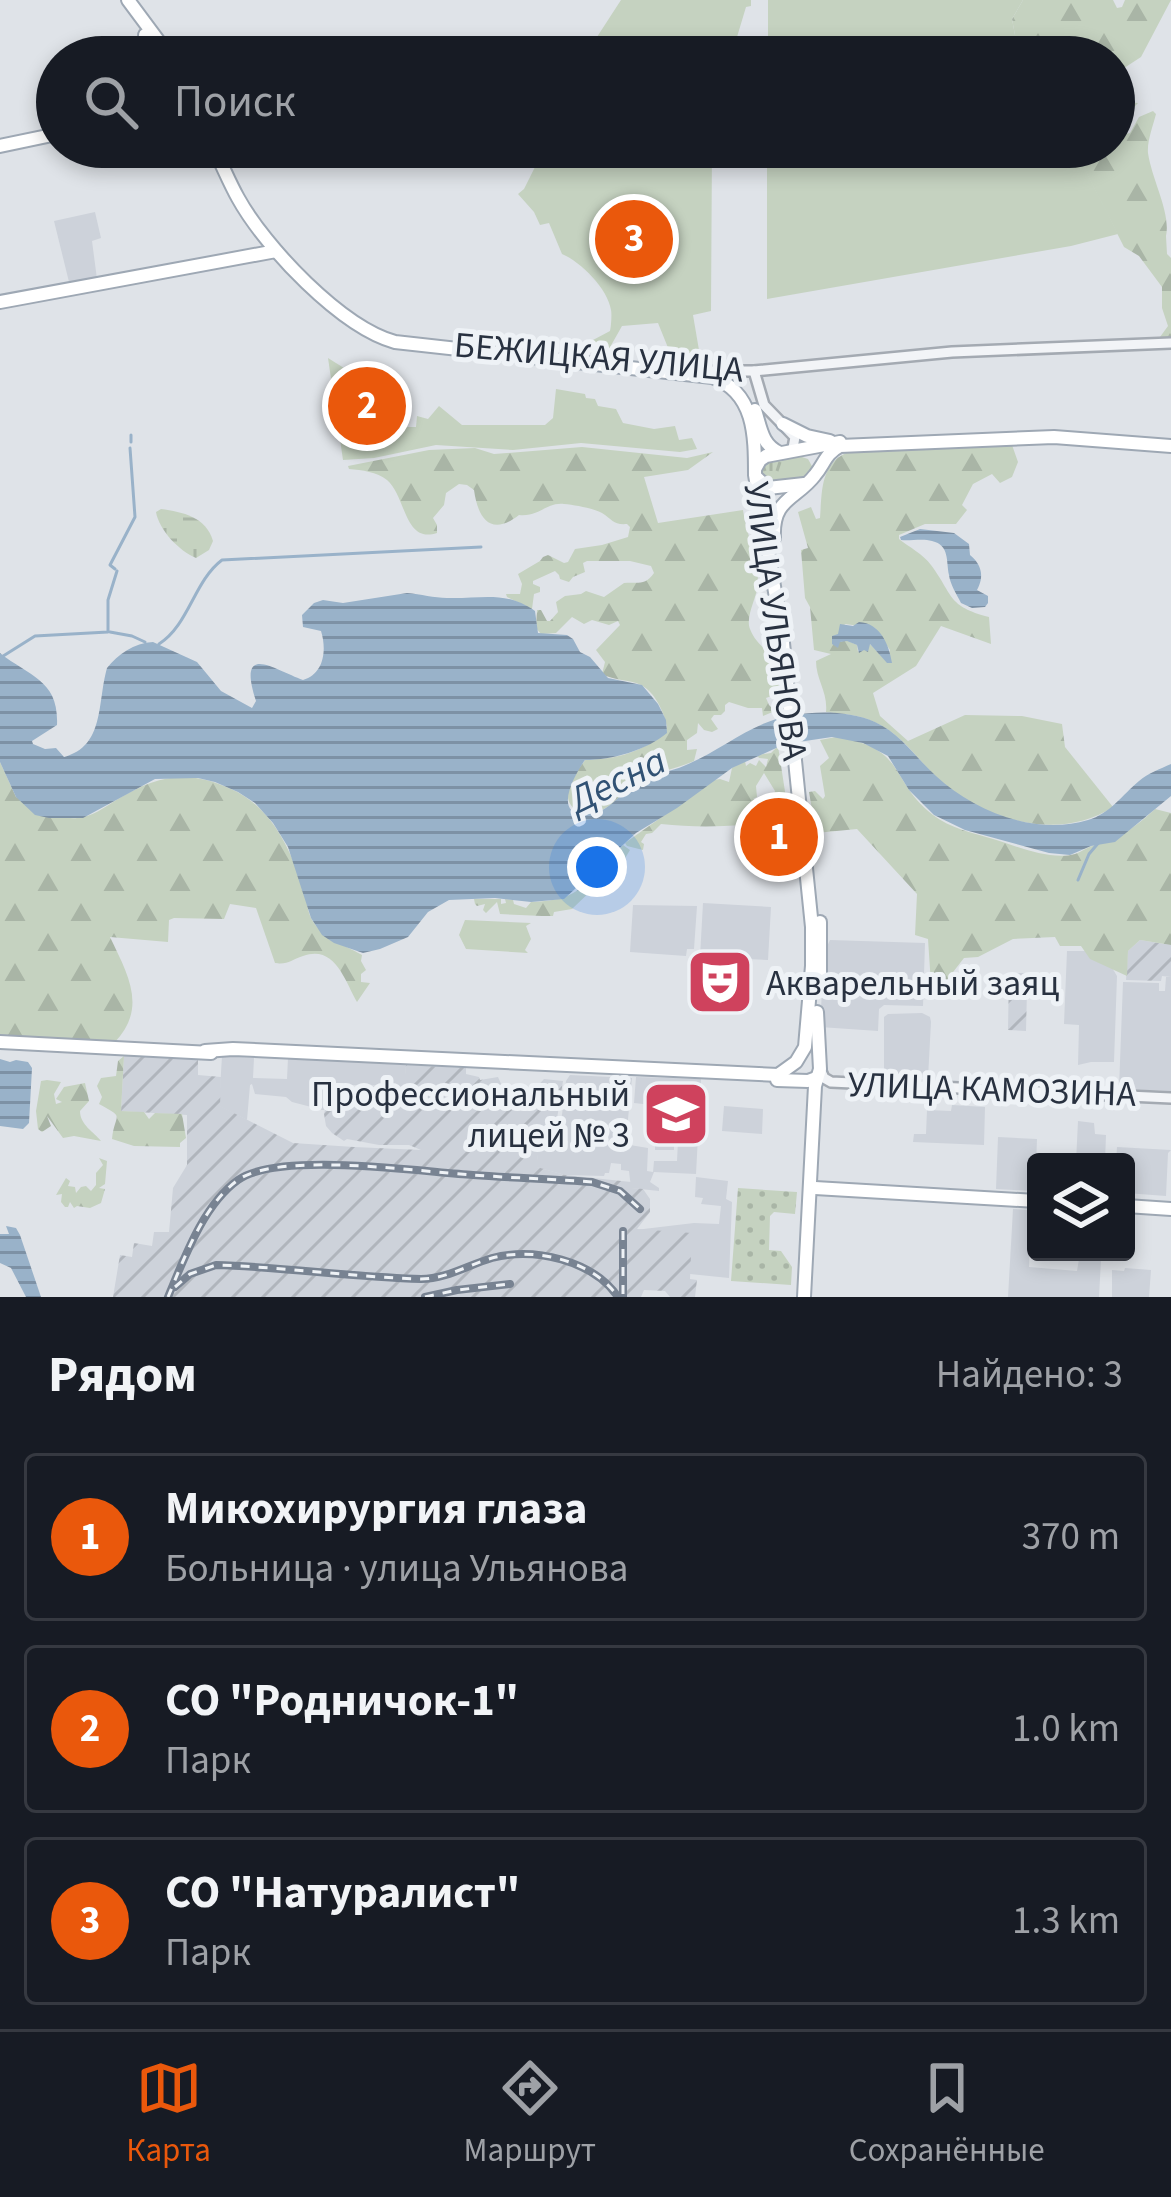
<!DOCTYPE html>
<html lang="ru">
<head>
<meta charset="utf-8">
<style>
  :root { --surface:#171b24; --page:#242831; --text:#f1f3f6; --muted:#9ea1a6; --line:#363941; --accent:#ea580c }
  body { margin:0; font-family:"Source Sans 3",sans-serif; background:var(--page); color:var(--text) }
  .controls { position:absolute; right:36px; bottom:36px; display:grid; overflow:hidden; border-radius:12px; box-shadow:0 6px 18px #0003 }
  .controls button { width:108px; height:108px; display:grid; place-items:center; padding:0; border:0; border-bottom:3px solid var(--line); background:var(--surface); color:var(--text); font:60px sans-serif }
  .you { position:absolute; left:597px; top:867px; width:42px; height:42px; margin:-30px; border:9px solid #fff; border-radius:50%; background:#1a73e8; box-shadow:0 0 0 18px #1a73e833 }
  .badge { display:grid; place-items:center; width:78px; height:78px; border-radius:50%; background:var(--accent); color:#fff; font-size:39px; font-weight:700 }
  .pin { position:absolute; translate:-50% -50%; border:6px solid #fff; box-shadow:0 3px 12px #0006 }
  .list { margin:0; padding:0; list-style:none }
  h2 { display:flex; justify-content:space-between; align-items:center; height:156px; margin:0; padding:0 48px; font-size:51px }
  h2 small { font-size:39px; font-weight:400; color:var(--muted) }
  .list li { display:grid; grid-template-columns:78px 1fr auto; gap:36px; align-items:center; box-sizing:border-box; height:168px; margin:0 24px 24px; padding:0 24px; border:3px solid var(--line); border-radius:12px }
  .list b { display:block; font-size:45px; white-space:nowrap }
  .list p { margin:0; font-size:39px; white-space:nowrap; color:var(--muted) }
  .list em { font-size:39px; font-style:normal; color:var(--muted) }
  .icon { flex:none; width:66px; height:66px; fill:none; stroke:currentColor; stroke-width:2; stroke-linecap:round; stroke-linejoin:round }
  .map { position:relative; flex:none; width:1171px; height:1297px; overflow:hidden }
  .search { position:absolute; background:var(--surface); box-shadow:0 6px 18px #0003; left:36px; right:36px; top:36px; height:132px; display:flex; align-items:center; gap:30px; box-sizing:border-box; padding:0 42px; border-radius:66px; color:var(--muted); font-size:45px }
  .sheet { height:732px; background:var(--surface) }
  nav { display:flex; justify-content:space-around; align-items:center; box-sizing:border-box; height:168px; border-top:3px solid var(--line); background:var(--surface); font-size:33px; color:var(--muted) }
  nav a { display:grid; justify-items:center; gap:6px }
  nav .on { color:var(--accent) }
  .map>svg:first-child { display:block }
  .built { fill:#cdd2da }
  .industrial { fill:url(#industrial-furrows) }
  .grass { fill:url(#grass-tufts) }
  .forest { fill:url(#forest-firs); fill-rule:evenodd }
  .wetland { fill:url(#wetland-marsh) }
  .park { fill:url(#park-dots) }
  .garden { fill:#c5d2c0 }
  .water { fill:url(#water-rules) }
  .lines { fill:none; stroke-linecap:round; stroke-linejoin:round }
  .stream { stroke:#99b2c9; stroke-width:3 }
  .minor-casing { stroke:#a4aab2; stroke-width:14 }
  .major-casing { stroke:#9ea8b4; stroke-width:16 }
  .minor { stroke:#f2f4f7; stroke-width:9 }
  .major { stroke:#fff; stroke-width:12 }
  .rail-casing { stroke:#788392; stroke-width:8 }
  .rail { stroke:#eef2f6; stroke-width:3; stroke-dasharray:9; stroke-linecap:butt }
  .labels { text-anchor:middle; stroke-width:10; stroke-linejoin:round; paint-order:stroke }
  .street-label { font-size:36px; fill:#283140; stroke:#eef2f6 }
  .poi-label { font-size:36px; fill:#283140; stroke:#eef2f6; text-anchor:start }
  .water-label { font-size:39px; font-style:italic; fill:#315274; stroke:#eef2f6 }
</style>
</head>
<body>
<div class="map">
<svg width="1171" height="1297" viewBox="0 0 1171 1297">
  <defs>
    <pattern id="industrial-furrows" width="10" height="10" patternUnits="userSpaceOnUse" patternTransform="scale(3)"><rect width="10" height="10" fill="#cdd2da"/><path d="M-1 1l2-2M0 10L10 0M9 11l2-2" fill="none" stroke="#b0b5bc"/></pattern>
    <pattern id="grass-tufts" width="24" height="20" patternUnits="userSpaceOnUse" patternTransform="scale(3)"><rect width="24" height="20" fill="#c5d2c0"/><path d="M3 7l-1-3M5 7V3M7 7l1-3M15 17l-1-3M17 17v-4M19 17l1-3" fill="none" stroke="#a9b5a6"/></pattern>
    <pattern id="forest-firs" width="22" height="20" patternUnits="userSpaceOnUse" patternTransform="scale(3)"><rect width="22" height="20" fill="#c5d2c0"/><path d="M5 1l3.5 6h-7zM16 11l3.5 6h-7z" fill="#a9b5a6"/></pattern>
    <pattern id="wetland-marsh" width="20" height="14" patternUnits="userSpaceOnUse" patternTransform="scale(3)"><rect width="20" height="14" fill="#c5d2c0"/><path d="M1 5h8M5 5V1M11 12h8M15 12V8" fill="none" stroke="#a9b5a6"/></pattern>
    <pattern id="park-dots" width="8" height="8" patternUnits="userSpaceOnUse" patternTransform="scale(3)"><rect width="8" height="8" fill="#c5d2c0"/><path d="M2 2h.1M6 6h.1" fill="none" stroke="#a9b5a6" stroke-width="1.8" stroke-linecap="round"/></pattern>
    <pattern id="water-rules" width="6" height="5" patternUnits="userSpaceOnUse" patternTransform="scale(3)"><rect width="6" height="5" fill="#99b2c9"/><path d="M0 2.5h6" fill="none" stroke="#7d91a5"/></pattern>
  </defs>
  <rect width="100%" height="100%" fill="#dfe3e8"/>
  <g class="built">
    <path d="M95 212 101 238 92 241 97 279 70 286 54 221Z"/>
    <path d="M703 903 771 907 768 960 700 957Z"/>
    <path d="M633 905 697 906 694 949H687L686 956 630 952Z"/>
    <path d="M830 940 925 943 923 1006 884 1005 879 1009 878 1031 820 1027 824 953Z"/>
    <path d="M1067 951H1092L1105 956 1117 976 1114 1062H1091L1078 1065 1079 1025 1064 1024Z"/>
    <path d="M1166 977H1171V1091L1119 1089 1123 982 1159 983V991H1165Z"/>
    <path d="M922 1013 930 1017 931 1022 928 1078 884 1076V1017L888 1014Z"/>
    <path d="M222 1056 254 1058 253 1078 287 1079 288 1058 406 1065 405 1086 346 1085 345 1088 330 1090 326 1109 323 1110 292 1102 286 1097 255 1094 252 1084 250 1085 247 1120 219 1106Z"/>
    <path d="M570 1075 632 1078 628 1119 630 1145 648 1148 647 1171 653 1172 654 1161H677L678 1141H674V1150H655V1139L651 1137 652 1105 634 1103 636 1077 701 1079 696 1174 654 1172 650 1182 659 1188V1191L631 1188 629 1171 621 1170V1164L611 1163 609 1173H605L604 1176 565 1175 536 1167 538 1155 552 1150 553 1146 567 1148 568 1141 559 1140 566 1081Z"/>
    <path d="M952 1105 985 1107 984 1145 913 1142 914 1134H926L927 1110 951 1111Z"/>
    <path d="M724 1106 763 1109 762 1134 722 1131Z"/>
    <path d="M1078 1121 1094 1123 1095 1134 1106 1135 1105 1162H1076Z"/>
    <path d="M998 1137 1037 1139 1035 1191 996 1189Z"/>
    <path d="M1117 1147 1171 1150 1168 1153 1166 1196 1126 1193V1162H1116Z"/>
    <path d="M696 1177 728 1181 726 1199 732 1202 729 1278 690 1274 635 1230 694 1223 719 1224 721 1206 701 1204 703 1198 695 1197Z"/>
    <path d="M1013 1209 1031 1210 1029 1267 1077 1271 1079 1259 1101 1260 1099 1297H1008Z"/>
    <path d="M1125 1268 1151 1270 1149 1297H1112V1270L1124 1271Z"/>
  </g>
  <g class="industrial">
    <path d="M1140 940 1171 945V977L1162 976 1161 981 1126 980 1128 951Z"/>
    <path d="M1009 973H1034L1033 985 1027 990 1026 1031 1008 1030Z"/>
    <path d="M124 1055 198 1059V1075L221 1077 220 1106 293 1143 354 1147 421 1150 409 1145H379L347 1139 344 1141 332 1133 326 1126 324 1114 330 1090 334 1088 404 1085 406 1065 466 1068V1074L479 1077 480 1080 498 1077 502 1086 534 1090 544 1079 563 1081 552 1150 542 1157 538 1155 537 1167 565 1175 631 1182 632 1188 643 1189 650 1199V1212L637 1229 692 1233 690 1279 697 1280 695 1297H670L665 1291 644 1290 641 1297H113L120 1255 132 1257 134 1243 152 1246 154 1232H169L173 1188 187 1165V1115L121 1111Z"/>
  </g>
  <path class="grass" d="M802 457 808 459 813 468 804 481 772 485 762 480 759 468 769 460Z"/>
  <g class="forest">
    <path d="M1023 0H1113L1117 8 1122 7 1125 0H1171L1141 57 1115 74 1129 86 1130 91 1124 102 1138 103 1114 128 1117 136 1130 133 1139 117 1153 111 1156 114C1153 126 1147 141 1148 153 1152 180 1171 213 1166 236L1167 254 1171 258V337H1160L1168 326 1162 308V287L1139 256 1124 247 1085 170 1064 151V147H1114V57H1019L1012 19Z"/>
    <path d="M1012 445 1018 462 1012 477 1000 483 992 474 973 484 962 505 967 510 956 524H925L899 535V539C909 547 923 554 931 565 954 596 947 606 989 617L991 644 941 626 916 666 873 693 880 716 908 741 965 715 1022 716 1062 724 1065 747 1113 807C1058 843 980 820 934 775 916 757 903 737 880 725 863 715 845 714 826 712 828 692 816 680 816 661L831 654 814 650 810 607 805 598 801 550 808 548 798 512 811 507 816 519 820 518C822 493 820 465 846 453ZM845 624 875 628 890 650 887 662 869 643 858 652 857 645 846 640 840 642 839 634Z"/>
    <path d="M582 447 687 458 713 452 688 470 644 477 658 523 743 510C746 534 759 560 758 584 757 597 745 617 750 629 761 657 787 649 777 694L766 698 769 705 775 711 763 716 762 708H748L729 702 725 705V711L721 715H714L711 719 718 729 712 732 704 730 698 723 697 733 687 740V750L697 749 694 761C676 769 657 772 640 780 625 788 617 803 602 810 581 819 561 807 570 784 573 775 580 767 586 759 614 761 651 750 667 727 664 712 655 692 641 685 628 679 615 681 602 674L605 662 596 650 620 625 618 621 609 625 592 620 584 624 572 617 556 633 541 634 536 628 537 610H541L547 621H550L558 612 556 602 565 596 581 594 586 591 604 597 624 583C639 582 645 586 654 573L651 566 630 561H587L583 563 585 572 573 577 569 582 560 579 559 575 555 571 533 581V584L540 587V592L534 594 532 609 507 597 506 594H520L522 584 518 574 540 561 543 557 548 555 564 563 568 562 575 549 602 545 628 537 630 527 627 524C613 525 613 520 602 513 592 508 575 505 564 504 546 502 540 517 519 515 491 537 478 519 474 490L467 485 459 484 446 493 444 505 433 518 437 525V533C404 544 406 496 387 480 377 472 362 470 349 469L348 466 429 450 475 448 494 454Z"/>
    <path d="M836 737C908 748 888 780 933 815 950 828 973 833 993 839 1016 846 1051 861 1075 854 1081 852 1086 848 1092 846 1123 835 1131 831 1155 809L1171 813V945L1140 940 1128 951 1127 976 1090 959 1081 946H1060L1055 937 1013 939 978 957 964 958 932 999 928 939 915 935 917 894 857 829 816 833 809 792 815 791 823 799 825 796 820 766 829 758 820 740Z"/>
    <path d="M778 746 786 798 779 802V810L776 813 771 802 775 791 764 773 756 786 757 797 753 799 762 801 767 810 764 816 766 818 772 815 774 818 770 822 765 820 749 824 746 813 742 817 743 825C715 827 688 827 661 824L652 833 646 834 641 842 644 844 643 850 627 846 625 843 714 780 720 779 729 782 732 768 745 761 746 766 750 763 756 766 759 760 766 767 768 759 759 758 757 755 771 753Z"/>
    <path d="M0 762 16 797C34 804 58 820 77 818 92 817 105 807 118 799 158 775 188 769 231 789 272 807 291 850 304 891 307 899 307 910 311 918 322 939 343 944 362 955L361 961 366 970 361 974V982L370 983 357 1002C345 981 335 944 303 956 291 960 288 965 275 963L256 908 230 904 224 919 174 918 169 920 168 942 110 937C128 975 148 1008 114 1043L6 1038 0 1035Z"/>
    <path d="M623 845 630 850 621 865 594 876 595 887 572 909 554 912 553 916C535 916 520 915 500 914L497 902 486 913 483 910 485 904 477 906 475 904 474 899H501V904L506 903 505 899 513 900 514 904 526 908 531 902C557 901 576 897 591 877 597 870 599 864 610 857L613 864 614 855Z"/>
    <path d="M124 1056 121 1111 144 1112 149 1119 155 1113 182 1114 186 1138 180 1143V1147L134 1146 112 1139C115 1112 126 1119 99 1104L102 1097 97 1086 101 1078 116 1076 118 1061Z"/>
    <path d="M47 1080 61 1082 54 1094 56 1104 62 1102 56 1099 64 1087 85 1083 89 1101 80 1111C80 1125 94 1132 101 1141L74 1136 63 1138 47 1116 51 1126 42 1132 38 1129 36 1111 41 1081Z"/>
    <path d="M99 1158 107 1161 105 1184 99 1188 105 1189 101 1203 90 1208 77 1206 74 1208 70 1202 68 1207H65L61 1202 62 1194 56 1195 66 1178 70 1181 68 1186 75 1187 76 1193 81 1187 86 1186 91 1191 96 1185V1173L103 1165Z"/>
  </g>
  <path class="wetland" d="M161 509C183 512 206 517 213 541L209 550 196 558C179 551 159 530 156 512Z"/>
  <path class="park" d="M738 1188 797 1192 795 1214 774 1212 770 1216 769 1250 781 1251 792 1267 791 1285 731 1281Z"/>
  <g class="garden">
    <path d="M621 0H751V6L746 7 731 57H584Z"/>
    <path d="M768 0H1023L1012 19 1019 57H768Z"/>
    <path d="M545 147H712L711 311 693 315 700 356 673 360 658 323 622 326 609 349 596 350 593 340 610 331C611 327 612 314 611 310 608 289 581 262 562 254L549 223 540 225 534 212 518 194 524 189Z"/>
    <path d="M767 147H1064V151L1085 169 1118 234 1071 246 767 299Z"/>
    <path d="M328 358 344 368 348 382H359L361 386 389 390 391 396 399 397 400 427H416L417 416 428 419 439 406 462 425H545L553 418 556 389 585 394 586 398 595 399 598 406 616 409 623 423 654 429 675 426 679 440 692 438 697 449 680 452 581 443 513 450 436 445 374 458 343 460Z"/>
    <path d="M465 920 531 923 526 926 531 939 525 950 528 953 466 949 459 935Z"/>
  </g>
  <g class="water">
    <path d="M920 529 954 533 969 544 970 555C981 564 985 576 977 590L988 596V603L985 607 972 608 961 603C957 595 950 584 949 575 946 562 950 545 932 541 923 538 911 541 901 540L900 537Z"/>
    <path d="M407 593C421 594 434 598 447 598 481 599 505 590 535 611L538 633 567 635 573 639 580 652 590 657 608 678 642 685 658 704 666 720 667 733C647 750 612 760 585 760 575 774 550 818 589 814 609 812 620 794 634 784 650 773 669 773 686 765 724 749 751 722 793 715 819 711 850 711 875 722 901 734 915 757 936 776 975 812 1036 836 1088 820 1110 814 1122 795 1139 781 1148 773 1160 769 1171 764V796L1115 842 1091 846 1070 855 1049 853 965 830 934 815 909 790 888 756 863 743 832 737 785 744 732 768 677 808 636 833 564 899 531 902 495 898 449 900 428 912 408 937 380 949 363 953 334 943 322 935 311 918 288 847 273 823 255 803 238 792 215 782 198 778 155 779 83 818H49L35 815 16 797 0 762V653C30 677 59 680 57 725L32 741 33 744 45 749 56 748 64 757C105 746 97 703 107 668 118 654 134 643 153 642L197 662 221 691 252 708 256 701C236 640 276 671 303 680 324 674 327 650 321 631L303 627 302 615 314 603 323 600 343 603Z"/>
    <path d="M859 622C880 623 889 644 892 663H887L870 644 868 652 864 650 859 653 857 645 847 641 840 642 838 648 832 644V636L838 634 840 624 853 626Z"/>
    <path d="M0 1059 10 1062 16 1060 28 1062 32 1068 29 1123 23 1129 0 1126Z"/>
    <path d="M6 1226 16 1228 20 1235 41 1297H26L11 1268 0 1263V1234H9Z"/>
  </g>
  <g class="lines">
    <g class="stream">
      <path d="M667 356 681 362"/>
      <path d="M131 435V442"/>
      <path d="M115 569 110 565 135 517 130 448"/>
      <path d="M110 632 132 636 145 642"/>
      <path d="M159 644C189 625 194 581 222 560L481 547"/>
      <path d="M0 658 35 636 108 632V600L117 571"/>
      <path d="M1078 880 1089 854 1100 841"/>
    </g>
    <g class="minor-casing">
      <g id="minor">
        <path d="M714 371H754L952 352 1171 343"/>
        <path d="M754 371 764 405 795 437 793 448 789 451"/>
        <path d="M820 1069 824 1078 831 1082 1171 1098"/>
      </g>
    </g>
    <g class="major-casing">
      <g id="major">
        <path d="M128 0 160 43 176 57"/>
        <path d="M145 35 158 57"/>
        <path d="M0 146 57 134"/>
        <path d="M0 302 276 251"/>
        <path d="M755 410C761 429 762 445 780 453"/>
        <path d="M783 424 807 436 830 441"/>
        <path d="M755 469 760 460 766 456 840 442"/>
        <path d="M757 478 768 488 804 484"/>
        <path d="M774 538C772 498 796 500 815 475 825 463 825 454 840 446L1054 437 1171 446"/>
        <path d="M820 973V922"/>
        <path d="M0 1042 211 1053"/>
        <path d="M205 1051 233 1049 778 1075 796 1062 805 1047 812 966V927L782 633 755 475C755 436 755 392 712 377L395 342C341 327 265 247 238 198 229 182 222 164 213 147"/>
        <path d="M777 1080 808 1081 816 1078"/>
        <path d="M815 1188 1036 1201"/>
        <path d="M1126 1206 1171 1209"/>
        <path d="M804 1297 815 1086 820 1069 817 1012"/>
      </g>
    </g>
    <use href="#minor" class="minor"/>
    <use href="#major" class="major"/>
    <g class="rail-casing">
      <g id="rail">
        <path d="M623 1231V1297"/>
        <path d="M175 1287 190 1274 216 1265C284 1267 352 1277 421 1279 446 1279 468 1265 492 1258 534 1247 593 1260 618 1297"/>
        <path d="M168 1297C184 1259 203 1205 238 1180 278 1151 421 1172 473 1175 513 1178 553 1179 592 1182L620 1191 640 1209"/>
        <path d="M425 1297 457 1290 510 1284"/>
      </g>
    </g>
    <use href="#rail" class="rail"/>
  </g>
  <defs>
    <g id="theatre-square" transform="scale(3.45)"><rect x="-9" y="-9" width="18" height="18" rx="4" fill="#cf425d" stroke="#eef2f6"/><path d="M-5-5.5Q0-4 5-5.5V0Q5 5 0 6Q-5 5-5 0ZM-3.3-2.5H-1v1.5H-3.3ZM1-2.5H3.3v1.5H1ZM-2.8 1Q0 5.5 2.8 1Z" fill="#fff"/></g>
    <g id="university-square" transform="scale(3.45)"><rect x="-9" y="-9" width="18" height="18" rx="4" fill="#cf425d" stroke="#eef2f6"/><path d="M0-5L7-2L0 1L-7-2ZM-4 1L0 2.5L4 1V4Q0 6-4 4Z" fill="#fff"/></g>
  </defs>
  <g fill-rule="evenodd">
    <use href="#theatre-square" x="720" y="982"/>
    <use href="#university-square" x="676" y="1114"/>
  </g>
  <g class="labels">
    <g class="street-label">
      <text transform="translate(599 356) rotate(5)" y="13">БЕЖИЦКАЯ УЛИЦА</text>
      <text transform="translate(777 621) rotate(82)" y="13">УЛИЦА УЛЬЯНОВА</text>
      <text transform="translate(992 1088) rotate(2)" y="13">УЛИЦА КАМОЗИНА</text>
    </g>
    <g class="poi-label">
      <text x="766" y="995">Акварельный заяц</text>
      <text x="630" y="1106" text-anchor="end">Профессиональный<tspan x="630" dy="41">лицей № 3</tspan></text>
    </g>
    <g class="water-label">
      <text transform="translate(617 779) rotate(-26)" y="14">Десна</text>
    </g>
  </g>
</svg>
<div class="controls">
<button><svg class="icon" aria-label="layers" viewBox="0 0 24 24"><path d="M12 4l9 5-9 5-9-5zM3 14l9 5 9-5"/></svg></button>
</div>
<div class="you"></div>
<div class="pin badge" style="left:779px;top:837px">1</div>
<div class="pin badge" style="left:367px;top:406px">2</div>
<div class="pin badge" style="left:634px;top:239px">3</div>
<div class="search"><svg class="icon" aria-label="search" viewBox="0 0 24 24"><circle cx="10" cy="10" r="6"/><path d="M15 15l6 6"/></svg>Поиск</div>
</div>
<section class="sheet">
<h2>Рядом<small>Найдено: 3</small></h2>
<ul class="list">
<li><span class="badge">1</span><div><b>Микохирургия глаза</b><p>Больница · улица Ульянова</p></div><em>370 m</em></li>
<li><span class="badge">2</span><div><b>СО &quot;Родничок-1&quot;</b><p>Парк</p></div><em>1.0 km</em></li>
<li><span class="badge">3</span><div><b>СО &quot;Натуралист&quot;</b><p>Парк</p></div><em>1.3 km</em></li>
</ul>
</section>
<nav>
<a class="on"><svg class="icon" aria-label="map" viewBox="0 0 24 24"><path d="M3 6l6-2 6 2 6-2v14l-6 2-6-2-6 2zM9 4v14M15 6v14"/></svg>Карта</a>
<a><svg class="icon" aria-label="directions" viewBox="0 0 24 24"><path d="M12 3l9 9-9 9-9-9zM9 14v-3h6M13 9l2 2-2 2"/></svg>Маршрут</a>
<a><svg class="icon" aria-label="saved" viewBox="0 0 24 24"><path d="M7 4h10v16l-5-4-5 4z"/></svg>Сохранённые</a>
</nav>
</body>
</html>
